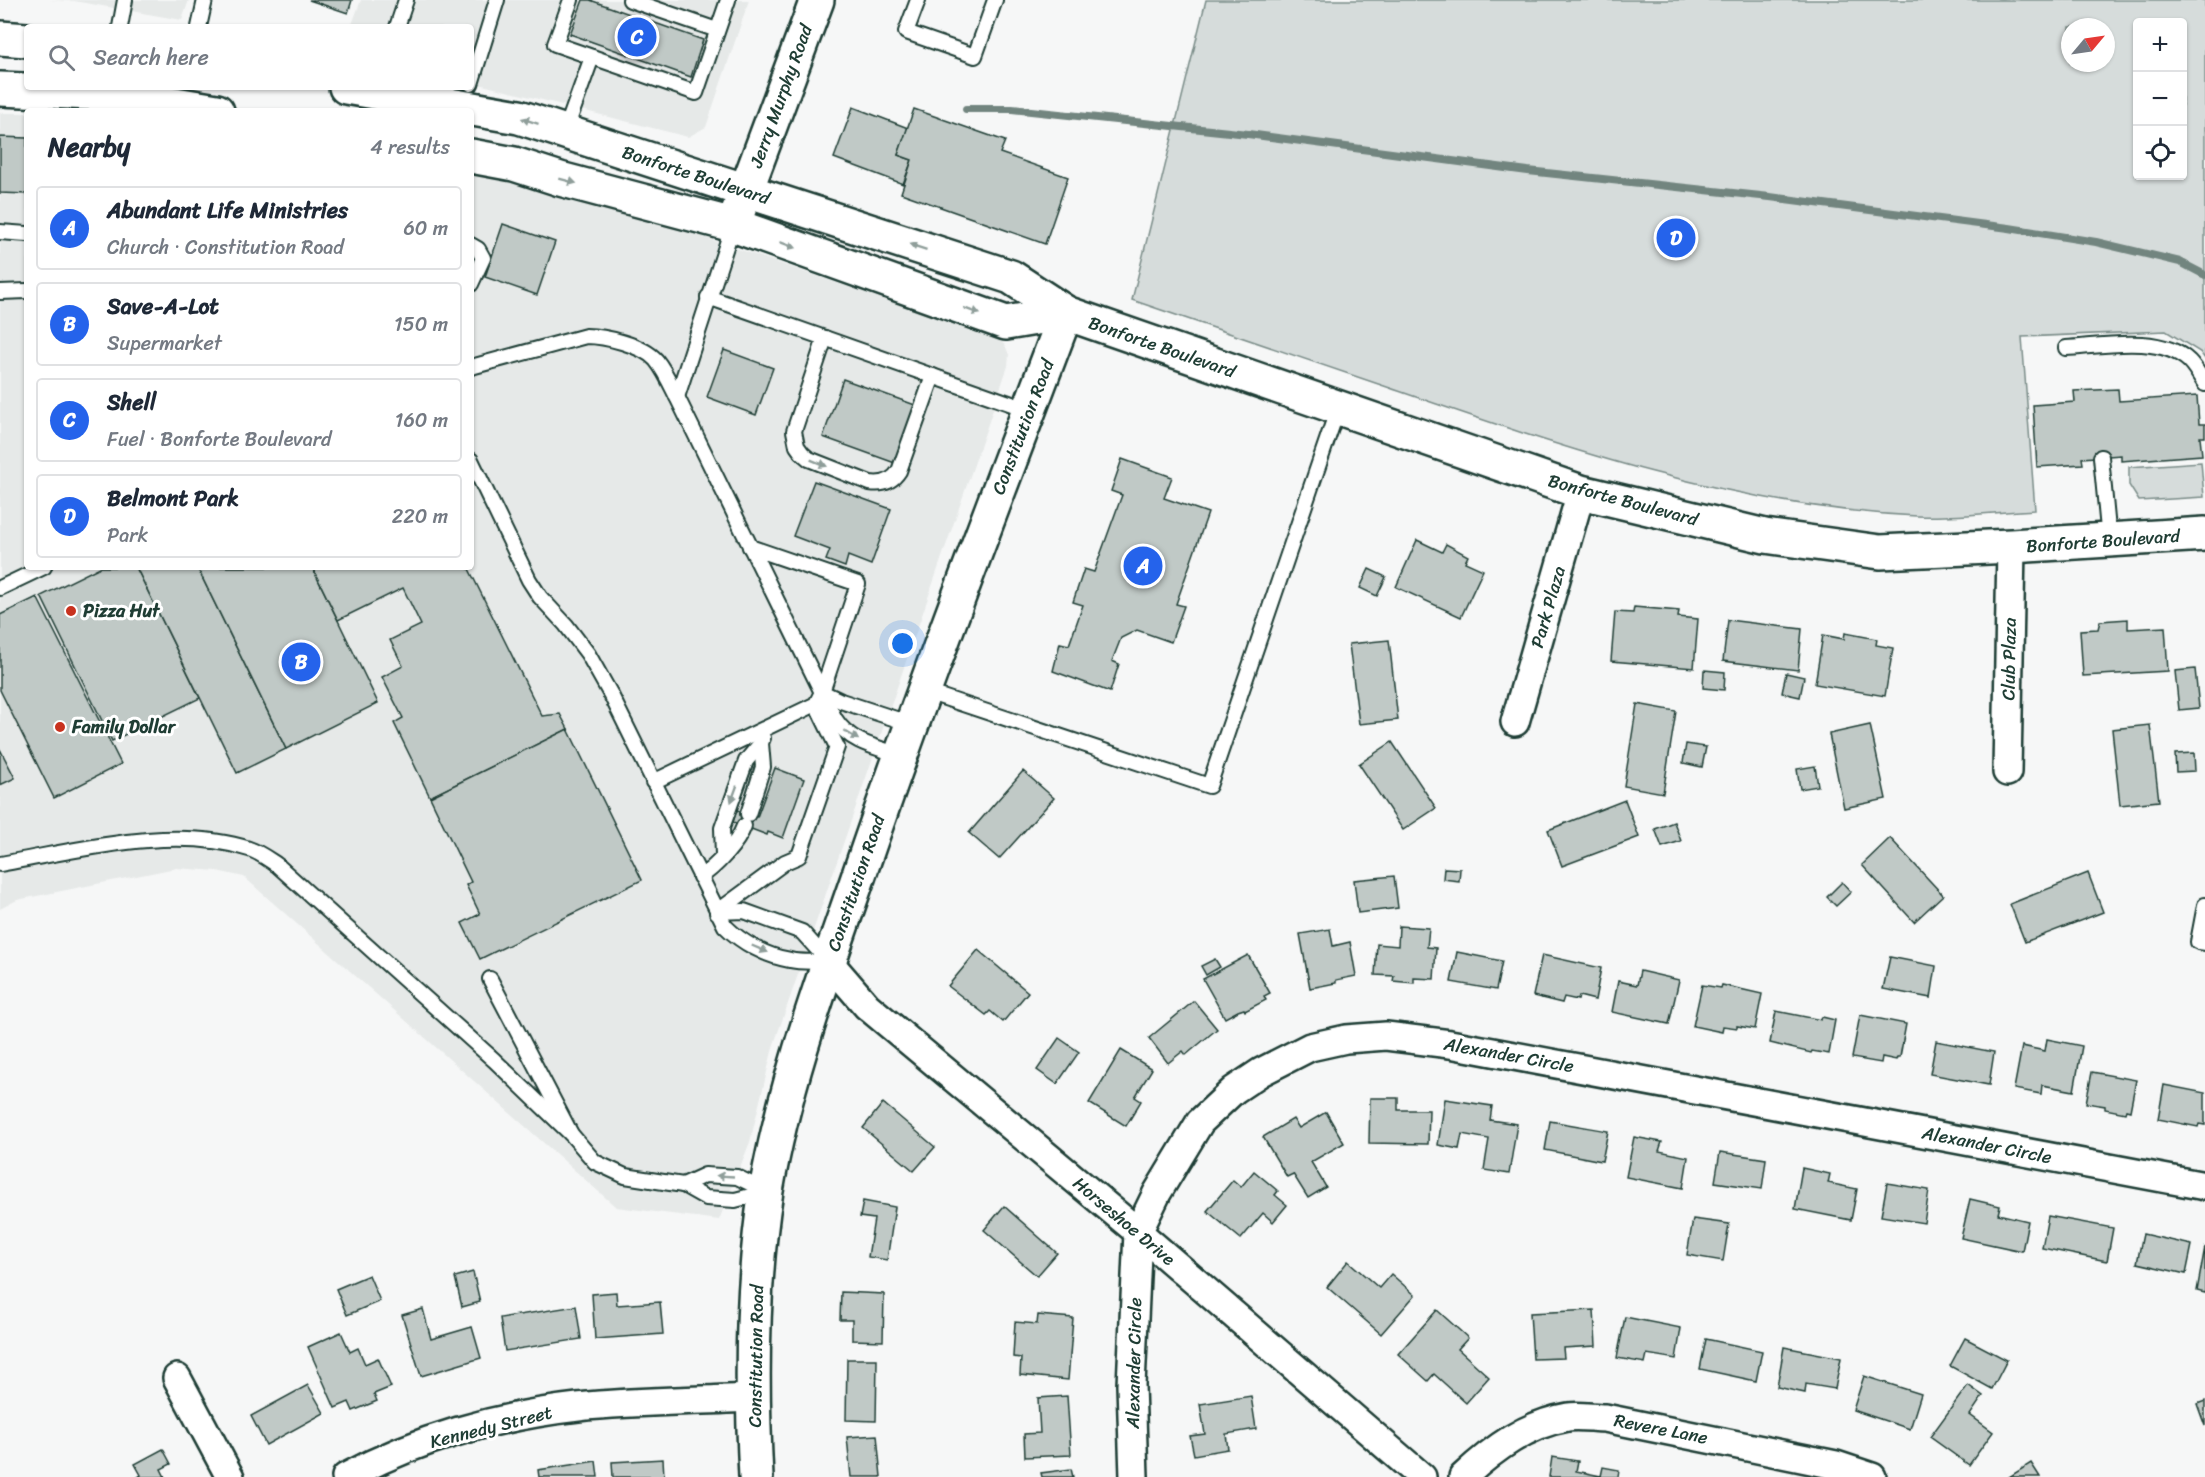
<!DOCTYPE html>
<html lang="en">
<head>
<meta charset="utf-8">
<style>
  :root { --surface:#fff; --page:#f2f2f3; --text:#1f2937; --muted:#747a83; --line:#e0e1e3; --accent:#2563eb }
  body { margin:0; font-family:Sriracha,sans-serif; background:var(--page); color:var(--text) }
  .controls { position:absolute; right:18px; top:18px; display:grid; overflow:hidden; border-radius:6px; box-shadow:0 2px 4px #0004 }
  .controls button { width:54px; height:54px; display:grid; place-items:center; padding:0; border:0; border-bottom:2px solid var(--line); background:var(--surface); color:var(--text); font:30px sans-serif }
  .compass { position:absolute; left:2061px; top:18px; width:54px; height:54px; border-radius:50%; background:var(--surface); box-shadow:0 2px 4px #0004; rotate:61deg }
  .you { position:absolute; left:903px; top:644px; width:21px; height:21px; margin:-15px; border:4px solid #fff; border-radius:50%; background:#1a73e8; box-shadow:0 0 0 9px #1a73e833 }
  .badge { display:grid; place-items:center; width:39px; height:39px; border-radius:50%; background:var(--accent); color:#fff; font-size:20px; font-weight:700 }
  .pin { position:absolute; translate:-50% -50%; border:3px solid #fff; box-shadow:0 2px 6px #0006 }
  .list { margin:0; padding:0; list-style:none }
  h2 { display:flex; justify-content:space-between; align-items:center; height:78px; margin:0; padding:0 24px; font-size:26px }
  h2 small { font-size:20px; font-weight:400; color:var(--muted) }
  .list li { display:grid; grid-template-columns:39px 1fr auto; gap:18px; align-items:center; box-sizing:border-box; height:84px; margin:0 12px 12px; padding:0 12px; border:2px solid var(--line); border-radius:6px }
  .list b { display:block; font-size:22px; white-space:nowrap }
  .list p { margin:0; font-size:20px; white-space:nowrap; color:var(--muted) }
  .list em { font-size:20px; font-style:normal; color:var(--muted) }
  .icon { flex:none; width:33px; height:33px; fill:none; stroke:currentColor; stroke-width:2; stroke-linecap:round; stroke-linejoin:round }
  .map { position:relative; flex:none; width:2205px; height:1477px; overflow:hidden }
  .search { position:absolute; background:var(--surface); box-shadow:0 2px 4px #0004; left:24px; top:24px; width:450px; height:66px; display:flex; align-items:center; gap:15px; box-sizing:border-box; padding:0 21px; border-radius:6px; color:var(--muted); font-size:22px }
  .panel { position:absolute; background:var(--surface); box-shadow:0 2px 4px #0004; left:24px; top:108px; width:450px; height:462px; border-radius:6px }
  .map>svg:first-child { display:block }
  .built { fill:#e6e9e8 }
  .green { fill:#d6dcdb; stroke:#7a8c88; stroke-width:1.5; fill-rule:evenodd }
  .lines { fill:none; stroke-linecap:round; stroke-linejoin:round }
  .stream { stroke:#72857f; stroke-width:8 }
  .building { fill:#c0c9c6; stroke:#1f3d34; stroke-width:1.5 }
  .lane-casing { stroke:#1f3d34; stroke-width:18 }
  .street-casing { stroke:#1f3d34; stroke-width:32 }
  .secondary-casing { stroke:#1f3d34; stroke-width:38 }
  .lane { stroke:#fff; stroke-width:14 }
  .street { stroke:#fff; stroke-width:27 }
  .secondary { stroke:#fff; stroke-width:33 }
  .oneway { fill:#8f9e9a }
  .poi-dot { fill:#c8321e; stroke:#fff; stroke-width:2 }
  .labels { text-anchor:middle; stroke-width:6; stroke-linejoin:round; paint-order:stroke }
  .street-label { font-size:18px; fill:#1f3d34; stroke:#fff }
  .poi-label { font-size:18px; font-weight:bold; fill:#1f3d34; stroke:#fff; text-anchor:start }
</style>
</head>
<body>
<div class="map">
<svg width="2205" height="1477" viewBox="0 0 2205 1477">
  <rect width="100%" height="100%" fill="#f6f7f7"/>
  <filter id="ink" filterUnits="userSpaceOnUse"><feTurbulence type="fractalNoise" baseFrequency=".0167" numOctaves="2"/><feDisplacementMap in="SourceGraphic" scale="12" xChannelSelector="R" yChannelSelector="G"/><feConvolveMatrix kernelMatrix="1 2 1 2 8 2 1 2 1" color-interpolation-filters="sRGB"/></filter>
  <g filter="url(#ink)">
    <g class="built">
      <path d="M49 0H189L182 20 74 1Z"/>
      <path d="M361 0H749L706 127 688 137 471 82V27H351Z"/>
      <path d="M0 113H27V567H471V169L605 203 996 338 1005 345 1009 355 1008 366 773 1047 750 1142 719 1220 616 1207 244 877 217 871 176 868 17 900 0 909Z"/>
    </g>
    <g class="green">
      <path d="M1206 0H2205V359L2200 352 2166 331 2022 337 2035 510C1997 512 1954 518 1917 516 1735 508 1561 447 1390 388 1304 358 1218 329 1132 300ZM2138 22H2182V176H2138ZM2070 27H2106V63H2070Z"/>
      <path d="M2201 462 2204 497 2139 501 2129 485V467Z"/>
    </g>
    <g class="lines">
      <path class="stream" d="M966 109H1012L1248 134 1528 171 1770 197 2009 228 2096 242 2180 262 2205 275"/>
    </g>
    <g class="building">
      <path d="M309 0H352L348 13Z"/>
      <path d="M583 0H590L703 40 691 77 570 34Z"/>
      <path d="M853 107 908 128 898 155 912 160 903 184 834 158Z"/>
      <path d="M914 109 1005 141 1000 153 1068 177 1045 244 901 193 912 160 898 155Z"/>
      <path d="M0 137 27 138V194L0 193Z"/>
      <path d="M503 224 555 242 537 295 485 277Z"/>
      <path d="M724 350 773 368 756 415 707 397Z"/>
      <path d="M843 379 915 405 895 463 823 437Z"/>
      <path d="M2118 389 2119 401 2197 396 2199 424H2205V437H2200L2202 455 2121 461V455L2082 458 2083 464 2037 467 2033 405 2075 402 2074 391Z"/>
      <path d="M1122 459 1172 477 1164 498 1208 513 1176 604 1184 606 1171 642 1137 630 1121 638 1112 661 1119 664 1110 692 1053 671 1060 643 1069 645 1083 605 1073 602 1084 569 1094 572 1122 495 1111 491Z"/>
      <path d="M814 481 891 509 871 565 848 556 845 567 826 560 830 550 793 536Z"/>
      <path d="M1417 540 1442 552 1446 544 1468 556 1465 562 1483 570 1461 617 1396 587Z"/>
      <path d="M100 567H136L200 698 112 741 41 596Z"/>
      <path d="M136 567H197L286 749 237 773Z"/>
      <path d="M197 567H312L378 703 286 749Z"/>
      <path d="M312 567H468L542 716 560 714 568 729 430 797 394 723 403 718 382 677 403 666 390 640 421 625 403 588 338 620Z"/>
      <path d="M1369 569 1386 577 1377 596 1360 588Z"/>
      <path d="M37 597 121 764 54 798 0 690V615Z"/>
      <path d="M1634 607 1679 611 1678 617 1698 619 1694 668 1611 661 1615 612 1633 613Z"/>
      <path d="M2128 619V629L2165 627 2168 671 2083 676 2080 630 2098 629 2100 621Z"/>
      <path d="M1728 620 1802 629 1798 670 1723 661Z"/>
      <path d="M1845 633 1877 639 1876 645 1893 648 1885 696 1815 684 1823 635 1844 639Z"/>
      <path d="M1389 640 1398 720 1359 724 1349 644Z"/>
      <path d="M2195 669 2199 708 2179 710 2175 671Z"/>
      <path d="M1704 670 1725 672 1724 690 1703 688Z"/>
      <path d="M1786 673 1804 677 1800 697 1782 693Z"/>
      <path d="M1637 704 1676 711 1663 793 1624 786Z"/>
      <path d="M1870 725 1886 799 1844 808 1829 734Z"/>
      <path d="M2150 725 2159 801 2120 805 2112 729Z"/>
      <path d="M568 729 642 880 480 959 462 923 480 914 466 885 471 882 430 797Z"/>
      <path d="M1392 742 1436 808 1403 830 1359 764Z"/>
      <path d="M1686 744 1706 747 1702 767 1683 763Z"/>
      <path d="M0 749 15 778 0 785Z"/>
      <path d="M2194 753 2195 771 2176 772 2175 754Z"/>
      <path d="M1815 766 1818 786 1800 789 1797 769Z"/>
      <path d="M775 768 804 779 783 838 768 832 767 835 733 822 737 810 757 817Z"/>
      <path d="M1023 771 1054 798 999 859 969 833Z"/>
      <path d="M1625 800 1639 837 1562 866 1548 830Z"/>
      <path d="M1674 822 1681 841 1662 847 1655 829Z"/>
      <path d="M1890 838 1943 895 1914 922 1862 865Z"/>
      <path d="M1444 868 1460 869 1459 881 1443 879Z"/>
      <path d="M2088 873 2103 912 2025 942 2010 904Z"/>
      <path d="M1394 876 1398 908 1358 913 1354 880Z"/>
      <path d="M1842 882 1851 892 1836 906 1827 897Z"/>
      <path d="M1399 926 1429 928 1427 947 1436 948 1434 979 1414 978V983L1393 981 1394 976 1375 975 1377 944 1398 946Z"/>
      <path d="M1330 929 1333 946 1350 942 1356 976 1336 980V983L1310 988 1300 934Z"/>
      <path d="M978 950 1028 992 1003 1022 990 1011 986 1015 948 986Z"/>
      <path d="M1457 952 1502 961 1496 990 1451 982Z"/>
      <path d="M1248 955 1270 993 1264 996 1266 1000 1245 1011 1244 1009 1238 1011 1225 1018 1203 979Z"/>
      <path d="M1542 955 1601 968 1595 1000 1579 996 1578 1000 1564 997 1562 1003 1533 996Z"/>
      <path d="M1890 957 1936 966 1931 998 1883 989Z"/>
      <path d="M1215 959 1220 967 1206 975 1201 966Z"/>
      <path d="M1640 971 1679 980 1669 1024 1612 1012 1618 981 1637 985Z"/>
      <path d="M1702 985 1721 988 1722 985 1762 994 1755 1029 1737 1026V1028L1723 1026 1722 1032 1693 1026Z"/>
      <path d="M1194 1001 1217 1029 1186 1055 1183 1051 1168 1063 1149 1038Z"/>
      <path d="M1776 1011 1821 1020 1822 1017 1835 1020 1829 1054 1812 1051 1811 1053 1770 1043Z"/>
      <path d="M1860 1015 1906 1024 1900 1057H1897L1896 1060 1882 1057 1881 1063 1852 1058Z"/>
      <path d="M1059 1038 1079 1052 1057 1084 1037 1070Z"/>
      <path d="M2047 1039 2082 1046 2074 1091 2042 1085 2041 1094 2014 1089 2022 1046 2045 1051Z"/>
      <path d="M1936 1041 1994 1052 1989 1085 1930 1074Z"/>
      <path d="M1121 1050 1152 1069 1135 1097 1141 1101 1126 1126 1089 1103Z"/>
      <path d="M2092 1072 2136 1080 2130 1111 2126 1110 2125 1113 2105 1109V1106L2086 1103Z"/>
      <path d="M2164 1085 2205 1093V1125L2199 1124 2198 1127 2158 1119Z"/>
      <path d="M1370 1098H1398V1110H1429L1428 1144 1369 1143Z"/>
      <path d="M1445 1099 1492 1106 1490 1120 1517 1124 1509 1174 1484 1170 1489 1139 1462 1134 1459 1149 1438 1145Z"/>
      <path d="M883 1103 935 1147 914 1171 863 1128Z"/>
      <path d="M1326 1112 1344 1143 1311 1162 1326 1187 1308 1198 1293 1174 1287 1177 1263 1137 1293 1119 1299 1128Z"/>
      <path d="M1550 1121 1608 1131 1602 1161 1545 1150Z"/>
      <path d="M1634 1137 1662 1142 1659 1151 1688 1157 1683 1188 1626 1177Z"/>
      <path d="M1720 1152 1766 1159 1762 1189 1715 1182Z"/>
      <path d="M1802 1168 1830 1174 1828 1183 1857 1189 1851 1220 1795 1209Z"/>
      <path d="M1254 1171 1278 1191 1275 1195 1287 1205 1273 1222 1263 1213 1241 1239 1207 1211 1233 1180 1241 1187Z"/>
      <path d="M1887 1183 1929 1190 1924 1223 1881 1216Z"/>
      <path d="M1970 1199 2000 1206 1998 1214 2028 1221 2022 1251 1961 1238Z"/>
      <path d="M863 1201 895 1207 887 1260 868 1257 874 1219 860 1217Z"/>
      <path d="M1004 1206 1057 1253 1037 1276 984 1230Z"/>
      <path d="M2048 1216 2113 1228 2107 1261 2042 1248Z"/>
      <path d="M1693 1219 1729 1224 1723 1261 1687 1255Z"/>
      <path d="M2143 1234 2192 1245 2186 1274 2137 1263Z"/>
      <path d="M2205 1247V1293L2197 1291Z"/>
      <path d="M1348 1261 1379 1288 1391 1274 1415 1295 1381 1334 1327 1287Z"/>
      <path d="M473 1272 480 1302 462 1307 455 1277Z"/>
      <path d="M369 1275 380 1301 347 1315 336 1289Z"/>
      <path d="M616 1292 617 1305 660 1302 663 1334 595 1339 592 1294Z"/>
      <path d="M841 1292 884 1294 883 1341 852 1340V1320H840Z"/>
      <path d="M576 1306 581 1339 505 1351 500 1318Z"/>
      <path d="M423 1309 431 1339 472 1327 481 1358 421 1376 402 1315Z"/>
      <path d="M1437 1310 1468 1338 1458 1349 1489 1377 1466 1403 1434 1374 1428 1381 1398 1354Z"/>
      <path d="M1594 1310 1596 1346 1563 1348 1564 1358 1533 1359 1530 1313Z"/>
      <path d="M1038 1315 1073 1318 1068 1380 1020 1375 1021 1358 1013 1357 1015 1322 1037 1324Z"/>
      <path d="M1625 1317 1681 1328 1676 1359 1647 1354 1645 1363 1617 1358Z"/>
      <path d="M341 1332 350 1352 358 1348 365 1364 378 1358 391 1387 374 1394 377 1401 353 1411 349 1402 335 1408 308 1347Z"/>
      <path d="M1965 1338 2007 1360 1992 1389 1950 1366Z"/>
      <path d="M1706 1339 1762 1351 1756 1381 1700 1369Z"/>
      <path d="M1784 1347 1841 1358 1835 1389 1806 1384 1805 1393 1777 1387Z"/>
      <path d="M847 1359H877L876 1421 846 1420Z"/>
      <path d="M1864 1376 1921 1394 1910 1429 1853 1410Z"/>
      <path d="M308 1385 324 1413 266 1445 251 1416Z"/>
      <path d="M1968 1385 1983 1396 1970 1415 1993 1432 1969 1465 1930 1437Z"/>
      <path d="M1067 1396 1071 1455 1025 1457 1024 1434 1040 1433 1038 1398Z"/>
      <path d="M1251 1396 1256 1429 1226 1434 1228 1449 1194 1455 1190 1436 1205 1434 1200 1404Z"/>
      <path d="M2205 1401V1426L2197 1404Z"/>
      <path d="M877 1435 881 1477H851L847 1437Z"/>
      <path d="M163 1449 171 1464 161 1469 165 1477H138L141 1475 135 1464Z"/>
      <path d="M1552 1457 1578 1461 1576 1471 1601 1476 1603 1467 1619 1470 1618 1477H1549Z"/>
      <path d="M663 1459 664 1477H613L612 1462Z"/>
      <path d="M596 1461 598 1477H539L538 1470Z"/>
      <path d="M2031 1463 2040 1477H2009Z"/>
      <path d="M1071 1469 1073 1477H1042L1041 1473Z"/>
    </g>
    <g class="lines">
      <g class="lane-casing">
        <g id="lane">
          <path d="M571 0 555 44 696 93 728 0"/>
          <path d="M630 0 717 30"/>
          <path d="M918 0 906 32 975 56 995 0"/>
          <path d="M120 27 125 0"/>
          <path d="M199 27 205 0"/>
          <path d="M397 27 406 0"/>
          <path d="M471 84 497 0"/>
          <path d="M565 132 592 57"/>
          <path d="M0 232 27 234"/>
          <path d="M471 245 478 249 483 258 471 284"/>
          <path d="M0 292 27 291"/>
          <path d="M708 297 1029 410"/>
          <path d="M825 338 794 431 797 446 802 453 809 459 870 483C882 485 892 482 899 471L933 376"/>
          <path d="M2066 348C2102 346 2160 334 2189 361 2195 367 2200 376 2205 384"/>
          <path d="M471 367 586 336C604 336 643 345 656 360 665 371 671 385 677 397L835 719C849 742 875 747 900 755"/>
          <path d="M677 397 733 225"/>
          <path d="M2101 457 2109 540"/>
          <path d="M471 460 529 580 540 597 566 625 588 654 611 695 725 926C742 943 766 956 790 960 802 963 816 961 828 962"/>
          <path d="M0 588 44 567"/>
          <path d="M924 691 1209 786 1338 408"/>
          <path d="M822 692 841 701 911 724"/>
          <path d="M653 782 816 704 822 692 858 584 750 547"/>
          <path d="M748 814 763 767 761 743 763 738"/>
          <path d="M723 855 722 828 746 761 761 743"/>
          <path d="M0 864C76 851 174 824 249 849 259 852 268 859 277 865L494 1060 571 1134"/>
          <path d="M700 877C716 867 738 843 744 826"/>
          <path d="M2205 905 2198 942 2205 943"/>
          <path d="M717 912 785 862 799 856 837 747 816 704"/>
          <path d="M717 912 744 911 802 932 828 961"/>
          <path d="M490 979 571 1134 595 1162 625 1176 683 1185 706 1198 735 1200 766 1192"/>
          <path d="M683 1185 705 1175 737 1177 766 1191"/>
        </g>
      </g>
      <g class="street-casing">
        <g id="street">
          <path d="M1515 722 1581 492"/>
          <path d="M2007 772 2011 546"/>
          <path d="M829 962 867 1006 1138 1232 1422 1477"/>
          <path d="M177 1378 230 1477"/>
          <path d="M346 1477C416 1439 498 1416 578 1407 635 1401 694 1401 752 1398"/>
          <path d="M1134 1477 1131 1385 1138 1232 1157 1193 1200 1122 1234 1090 1261 1072 1310 1047 1346 1039 1386 1036 1450 1044 2205 1186"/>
          <path d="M1463 1477C1493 1449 1527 1424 1568 1417 1579 1415 1593 1418 1605 1418L1836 1465 1872 1477"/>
        </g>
      </g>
      <g class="secondary-casing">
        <g id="secondary">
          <path d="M0 38 27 40"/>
          <path d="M346 87 519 117 1011 277 1066 313 1581 492 1765 536 1880 552 2011 546 2205 534"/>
          <path d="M0 89 115 94 217 111"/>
          <path d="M471 156 514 164 560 179 733 225 1006 323 1066 313"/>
          <path d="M738 212 817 0"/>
          <path d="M756 1477C751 1382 751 1285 766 1191 785 1080 825 974 861 869 925 682 996 498 1066 313"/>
        </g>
      </g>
      <use href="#lane" class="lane"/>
      <use href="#street" class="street"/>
      <use href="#secondary" class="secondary"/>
    </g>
    <defs><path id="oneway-solid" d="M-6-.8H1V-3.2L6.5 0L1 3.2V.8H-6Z" transform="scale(1.5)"/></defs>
    <g class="oneway">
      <use href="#oneway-solid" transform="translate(530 121) rotate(-162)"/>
      <use href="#oneway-solid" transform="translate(568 181) rotate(15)"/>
      <use href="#oneway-solid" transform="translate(788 245) rotate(20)"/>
      <use href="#oneway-solid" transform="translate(918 247) rotate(-162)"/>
      <use href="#oneway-solid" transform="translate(972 311) rotate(20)"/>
      <use href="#oneway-solid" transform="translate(819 463) rotate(22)"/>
      <use href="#oneway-solid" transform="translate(851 735) rotate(32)"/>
      <use href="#oneway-solid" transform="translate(734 794) rotate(110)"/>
      <use href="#oneway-solid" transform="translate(760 949) rotate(23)"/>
      <use href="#oneway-solid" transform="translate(725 1176) rotate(-177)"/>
    </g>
  </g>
  <g class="poi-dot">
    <circle cx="71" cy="611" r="6"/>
    <circle cx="60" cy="727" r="6"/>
  </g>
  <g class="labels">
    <g class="street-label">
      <text transform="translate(781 96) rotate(-70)" y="6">Jerry Murphy Road</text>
      <text transform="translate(696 175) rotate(18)" y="6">Bonforte Boulevard</text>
      <text transform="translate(1162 347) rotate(19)" y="6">Bonforte Boulevard</text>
      <text transform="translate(1023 427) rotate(-69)" y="6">Constitution Road</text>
      <text transform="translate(1623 500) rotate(15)" y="6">Bonforte Boulevard</text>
      <text transform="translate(2103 541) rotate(-4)" y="6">Bonforte Boulevard</text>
      <text transform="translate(1548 607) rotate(-74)" y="6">Park Plaza</text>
      <text transform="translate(2009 659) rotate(-89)" y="6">Club Plaza</text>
      <text transform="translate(856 883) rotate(-71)" y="6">Constitution Road</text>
      <text transform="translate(1509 1055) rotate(10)" y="6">Alexander Circle</text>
      <text transform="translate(1987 1145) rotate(11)" y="6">Alexander Circle</text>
      <text transform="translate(1124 1221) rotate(40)" y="6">Horseshoe Drive</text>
      <text transform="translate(756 1356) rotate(-89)" y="6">Constitution Road</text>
      <text transform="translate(1134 1363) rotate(-89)" y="6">Alexander Circle</text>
      <text transform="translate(491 1427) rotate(-14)" y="6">Kennedy Street</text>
      <text transform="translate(1661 1429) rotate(11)" y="6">Revere Lane</text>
    </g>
    <g class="poi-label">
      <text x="83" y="617">Pizza Hut</text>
      <text x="72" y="733">Family Dollar</text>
    </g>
  </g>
</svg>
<div class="controls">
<button>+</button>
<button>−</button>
<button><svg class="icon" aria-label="locate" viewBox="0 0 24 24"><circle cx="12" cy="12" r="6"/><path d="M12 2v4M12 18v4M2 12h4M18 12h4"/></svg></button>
</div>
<svg class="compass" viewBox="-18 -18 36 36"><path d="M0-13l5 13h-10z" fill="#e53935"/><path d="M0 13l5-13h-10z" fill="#747a83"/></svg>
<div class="you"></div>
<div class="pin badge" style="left:1143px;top:566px">A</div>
<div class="pin badge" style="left:301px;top:662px">B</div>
<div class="pin badge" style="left:637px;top:37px">C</div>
<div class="pin badge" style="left:1676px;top:238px">D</div>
<div class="search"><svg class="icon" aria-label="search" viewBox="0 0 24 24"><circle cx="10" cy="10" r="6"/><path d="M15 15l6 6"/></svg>Search here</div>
<section class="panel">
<h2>Nearby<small>4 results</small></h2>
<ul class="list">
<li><span class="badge">A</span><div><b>Abundant Life Ministries</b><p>Church · Constitution Road</p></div><em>60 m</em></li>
<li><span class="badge">B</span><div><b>Save-A-Lot</b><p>Supermarket</p></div><em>150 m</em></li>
<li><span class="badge">C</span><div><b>Shell</b><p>Fuel · Bonforte Boulevard</p></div><em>160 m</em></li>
<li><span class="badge">D</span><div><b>Belmont Park</b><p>Park</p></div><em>220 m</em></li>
</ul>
</section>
</div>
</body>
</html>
